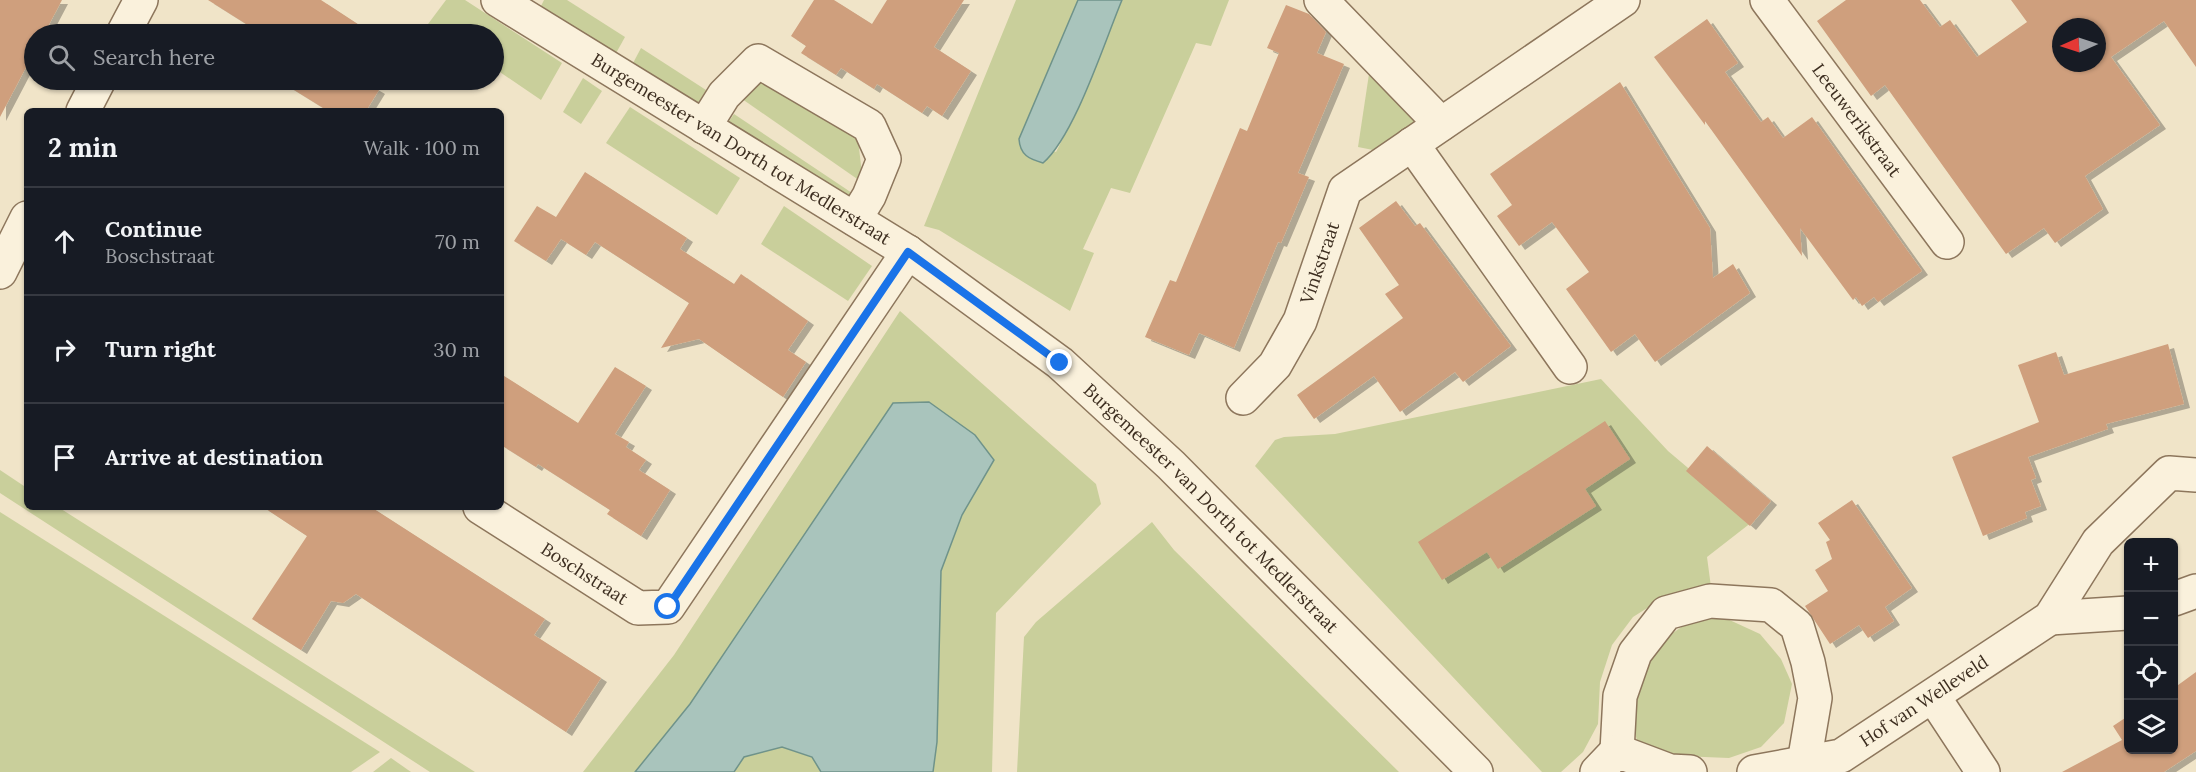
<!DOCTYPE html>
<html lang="en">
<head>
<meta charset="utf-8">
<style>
  :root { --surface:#171b24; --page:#242831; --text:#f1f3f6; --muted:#9ea1a6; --line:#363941 }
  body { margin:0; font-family:Lora,serif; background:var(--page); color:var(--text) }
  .controls { position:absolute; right:18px; bottom:18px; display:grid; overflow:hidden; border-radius:9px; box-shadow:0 2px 4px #0004 }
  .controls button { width:54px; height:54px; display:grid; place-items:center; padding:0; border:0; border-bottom:2px solid var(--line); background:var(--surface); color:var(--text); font:30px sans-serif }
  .compass { position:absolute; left:2052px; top:18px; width:54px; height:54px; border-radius:50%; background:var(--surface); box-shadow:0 2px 4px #0004; rotate:267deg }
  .stop { position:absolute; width:18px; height:18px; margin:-14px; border:4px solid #1a73e8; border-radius:50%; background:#fff }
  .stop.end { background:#1a73e8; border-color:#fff; box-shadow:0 2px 6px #0008 }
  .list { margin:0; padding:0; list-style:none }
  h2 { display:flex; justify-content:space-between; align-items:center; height:78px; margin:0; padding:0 24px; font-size:26px }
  h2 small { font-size:20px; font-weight:400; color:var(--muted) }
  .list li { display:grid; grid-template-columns:39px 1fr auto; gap:18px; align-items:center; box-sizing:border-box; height:108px; padding:0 24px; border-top:2px solid var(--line) }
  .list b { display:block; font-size:22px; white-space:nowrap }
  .list p { margin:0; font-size:20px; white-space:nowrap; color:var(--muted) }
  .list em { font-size:20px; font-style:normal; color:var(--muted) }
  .icon { flex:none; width:33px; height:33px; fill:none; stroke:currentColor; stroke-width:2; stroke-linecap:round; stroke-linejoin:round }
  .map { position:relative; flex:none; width:2196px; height:772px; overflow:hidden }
  .search { position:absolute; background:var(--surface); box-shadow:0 2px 4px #0004; left:24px; top:24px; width:480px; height:66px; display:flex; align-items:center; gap:15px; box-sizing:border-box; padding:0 21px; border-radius:33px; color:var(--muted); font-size:22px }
  .panel { position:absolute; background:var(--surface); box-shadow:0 2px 4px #0004; left:24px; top:108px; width:480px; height:402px; border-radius:9px }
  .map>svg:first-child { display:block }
  .green { fill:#c9cf9b }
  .water { fill:#a9c4bc; stroke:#6f938a; stroke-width:1.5 }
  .building { fill:#cf9f7d; fill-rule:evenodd; filter:url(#shadow) }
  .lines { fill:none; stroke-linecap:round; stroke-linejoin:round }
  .minor-casing { stroke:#8d765c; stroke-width:36 }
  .minor { stroke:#faf1dc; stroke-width:33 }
  .route { stroke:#1a73e8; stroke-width:8 }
  .labels { text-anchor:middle; stroke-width:5; stroke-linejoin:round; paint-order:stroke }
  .street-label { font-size:18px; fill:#3d2e20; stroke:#f7eed8 }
</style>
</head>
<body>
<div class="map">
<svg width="2196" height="772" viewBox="0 0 2196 772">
  <defs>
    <filter id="shadow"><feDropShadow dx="6" dy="4" stdDeviation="0" flood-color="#0004"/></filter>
  </defs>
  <rect width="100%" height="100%" fill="#f0e4c8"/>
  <g class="green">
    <path d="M446 0H465L562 63 541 100 494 68V34H443L428 24Z"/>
    <path d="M544 0H567L625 37 615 55 541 6Z"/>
    <path d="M1016 0H1078L1019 139 1056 152 1072 120 1122 0H1229L1211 46 1196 43 1130 193 1111 188 1083 249 1094 253 1070 311 939 230 924 226Z"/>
    <path d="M641 48 706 90 696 107 632 65Z"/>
    <path d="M1369 74 1389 79 1422 125 1378 151 1358 147Z"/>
    <path d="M583 78 602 91 581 124 563 112Z"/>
    <path d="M766 80 858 139 863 183 735 94Z"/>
    <path d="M630 107 740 178 717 215 606 143Z"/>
    <path d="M734 114 855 195 849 204 725 127Z"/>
    <path d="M784 206 872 266 848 301 761 244Z"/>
    <path d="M900 311 1096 484 1101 504 996 613 992 772H933L937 742 941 571 962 515 994 460 690 704 635 772H583L674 655Z"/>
    <path d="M1601 379 1668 451 1752 522 1707 557 1711 587 1663 598 1633 617 1612 645 1600 682 1598 724 1583 752 1561 772H1542L1255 466 1275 440 1284 437 1335 434Z"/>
    <path d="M0 470 27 488V507H58L475 772H430L0 493Z"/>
    <path d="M0 512 380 752 351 772H0Z"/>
    <path d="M1152 522 1174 550 1399 772H1017L1024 637 1036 622Z"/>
    <path d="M1723 617 1760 634 1781 659 1792 684 1784 723 1761 747 1729 758 1680 756 1637 741 1630 708 1632 677 1659 643 1694 618Z"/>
    <path d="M782 747 812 757 821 772H734L744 757Z"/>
    <path d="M391 758 411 772H373Z"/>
  </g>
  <g class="water">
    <path d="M1078 0H1122C1104 43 1075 135 1043 163 1029 159 1020 155 1019 139Z"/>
    <path d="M929 402 975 435 994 460 962 515 941 571 937 742 933 772H821L812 757 782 747 744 757 734 772H635L690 704 893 403Z"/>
  </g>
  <g class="building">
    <path d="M0 0H62L44 34H34V52L0 117Z"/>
    <path d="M208 0H321L373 34H262Z"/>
    <path d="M814 0H834L872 24 887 0H964L934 47 971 71 942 116 927 106 922 113 877 84 874 89 841 68 836 75 801 53 806 46 791 36Z"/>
    <path d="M1846 0H1920L1940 27 1950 20 1977 57 2027 22 2011 0H2196V67L2164 21 2111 57 2160 125 2085 176 2103 209 2055 243 2044 228 2006 254 1885 85 1871 96 1817 21ZM2061 27H2097V63H2061Z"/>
    <path d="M1286 5 1309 14 1326 32 1317 53 1344 64 1298 173 1309 177 1281 243 1278 242 1234 348 1199 333 1189 355 1145 337 1170 280 1176 282 1240 128 1247 131 1279 53 1267 48Z"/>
    <path d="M1707 19 1738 63 1725 72 1761 122 1768 117 1783 138 1812 117 1922 271 1878 302 1874 297 1862 306 1856 297 1853 300 1800 228 1802 256 1705 121V125L1654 57Z"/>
    <path d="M278 80H362L379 90 366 111H328Z"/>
    <path d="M1620 82 1710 228 1713 278 1733 264 1750 293 1655 362 1635 334 1611 352 1566 289 1589 272 1552 222 1519 246 1497 216 1512 205 1490 174Z"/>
    <path d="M585 172 687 238 680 249 734 284 741 274 808 321 788 350 806 362 783 397 699 339 661 348 689 303 595 242 586 255 561 239 546 261 514 241 537 206 556 217Z"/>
    <path d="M1396 201 1415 226 1420 223 1511 346 1463 382 1455 372 1400 412 1374 376 1314 419 1297 395 1403 318 1385 294 1399 285 1359 228Z"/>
    <path d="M2168 344 2184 404 2106 424 2108 429 2028 457 2036 478 2031 480 2041 506 2025 512 2027 518 1983 536 1952 457 2039 422 2018 365 2056 352 2064 375Z"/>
    <path d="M615 367 646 386 615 434 629 442 626 447 646 460 639 470 670 490 641 536 607 514 610 510 538 464 536 467 501 445V374L578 423Z"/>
    <path d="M1605 421 1630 459 1585 489 1596 506 1498 569 1487 552 1442 580 1418 542Z"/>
    <path d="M1707 446 1771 501 1750 526 1686 471Z"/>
    <path d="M1852 500 1912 588 1885 607 1894 621 1868 638 1859 625 1830 644 1805 606 1828 591 1815 570 1832 559 1826 542 1830 540 1818 523Z"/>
    <path d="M263 507H371L545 619 534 635 601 678 566 732 356 594 343 603 331 601 301 650 252 619 307 536Z"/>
    <path d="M2196 672V751L2164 772H2062L2122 740 2113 726 2128 716V750H2174V688Z"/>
  </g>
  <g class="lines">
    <g class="minor-casing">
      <g id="minor">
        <path id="s1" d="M498 0 908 252 1060 363 1171 465 1476 772"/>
        <path d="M1321 0 1441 124"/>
        <path id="s2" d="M1767 0 1947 242"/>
        <path d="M123 34 141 0"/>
        <path d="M83 111 99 80"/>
        <path d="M704 127 724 95 758 61 869 126 884 159 869 196 855 219"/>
        <path d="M1412 144 1570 367"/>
        <path d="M0 272 27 218"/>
        <path id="s3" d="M1243 398 1275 365 1300 321 1345 190 1623 0"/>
        <path id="s4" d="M480 507 638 608 668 607 908 252"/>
        <path d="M2174 599 2196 591"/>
        <path d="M2050 618 2128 613"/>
        <path d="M1933 696 1983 772"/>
        <path d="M1617 751 1620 696 1635 653 1666 613 1710 601 1771 605 1797 626 1808 662 1815 698 1804 763"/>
        <path d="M1597 772 1617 751 1670 771 1690 772"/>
        <path id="s5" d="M1754 772 1841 756 2050 618 2098 542 2169 473 2196 475"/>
      </g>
    </g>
    <use href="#minor" class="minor"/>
  </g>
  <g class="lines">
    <path class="route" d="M668 607 908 252 1060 363"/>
  </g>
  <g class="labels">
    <g class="street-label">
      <text dy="6" stroke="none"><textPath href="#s2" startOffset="150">Leeuwerikstraat</textPath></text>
      <text dy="6" stroke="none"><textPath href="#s1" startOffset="285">Burgemeester van Dorth tot Medlerstraat</textPath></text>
      <text dy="6" stroke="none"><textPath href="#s3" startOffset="158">Vinkstraat</textPath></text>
      <text dy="6" stroke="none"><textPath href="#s1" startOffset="879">Burgemeester van Dorth tot Medlerstraat</textPath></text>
      <text dy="6" stroke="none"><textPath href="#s4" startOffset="124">Boschstraat</textPath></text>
      <text dy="6" stroke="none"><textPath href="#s5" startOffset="188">Hof van Welleveld</textPath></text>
    </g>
  </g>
</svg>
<div class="controls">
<button>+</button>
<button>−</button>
<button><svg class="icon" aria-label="locate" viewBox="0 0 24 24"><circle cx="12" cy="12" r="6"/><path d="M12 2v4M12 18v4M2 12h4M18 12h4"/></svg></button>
<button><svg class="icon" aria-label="layers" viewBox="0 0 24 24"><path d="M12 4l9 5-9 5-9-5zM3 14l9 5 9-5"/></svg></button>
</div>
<svg class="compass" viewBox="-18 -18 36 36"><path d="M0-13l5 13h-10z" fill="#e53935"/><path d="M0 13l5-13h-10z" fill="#9ea1a6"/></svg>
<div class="stop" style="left:668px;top:607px"></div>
<div class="stop end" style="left:1060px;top:363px"></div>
<div class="search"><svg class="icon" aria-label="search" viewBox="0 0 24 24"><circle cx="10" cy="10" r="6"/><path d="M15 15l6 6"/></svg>Search here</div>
<section class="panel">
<h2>2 min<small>Walk · 100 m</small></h2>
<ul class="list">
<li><svg class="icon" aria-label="ahead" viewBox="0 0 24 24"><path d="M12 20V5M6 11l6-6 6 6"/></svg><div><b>Continue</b><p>Boschstraat</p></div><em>70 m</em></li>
<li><svg class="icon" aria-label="right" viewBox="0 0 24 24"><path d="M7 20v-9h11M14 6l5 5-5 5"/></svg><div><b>Turn right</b></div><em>30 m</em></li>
<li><svg class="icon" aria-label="arrive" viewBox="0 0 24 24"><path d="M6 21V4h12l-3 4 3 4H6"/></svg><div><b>Arrive at destination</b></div></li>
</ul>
</section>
</div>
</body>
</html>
